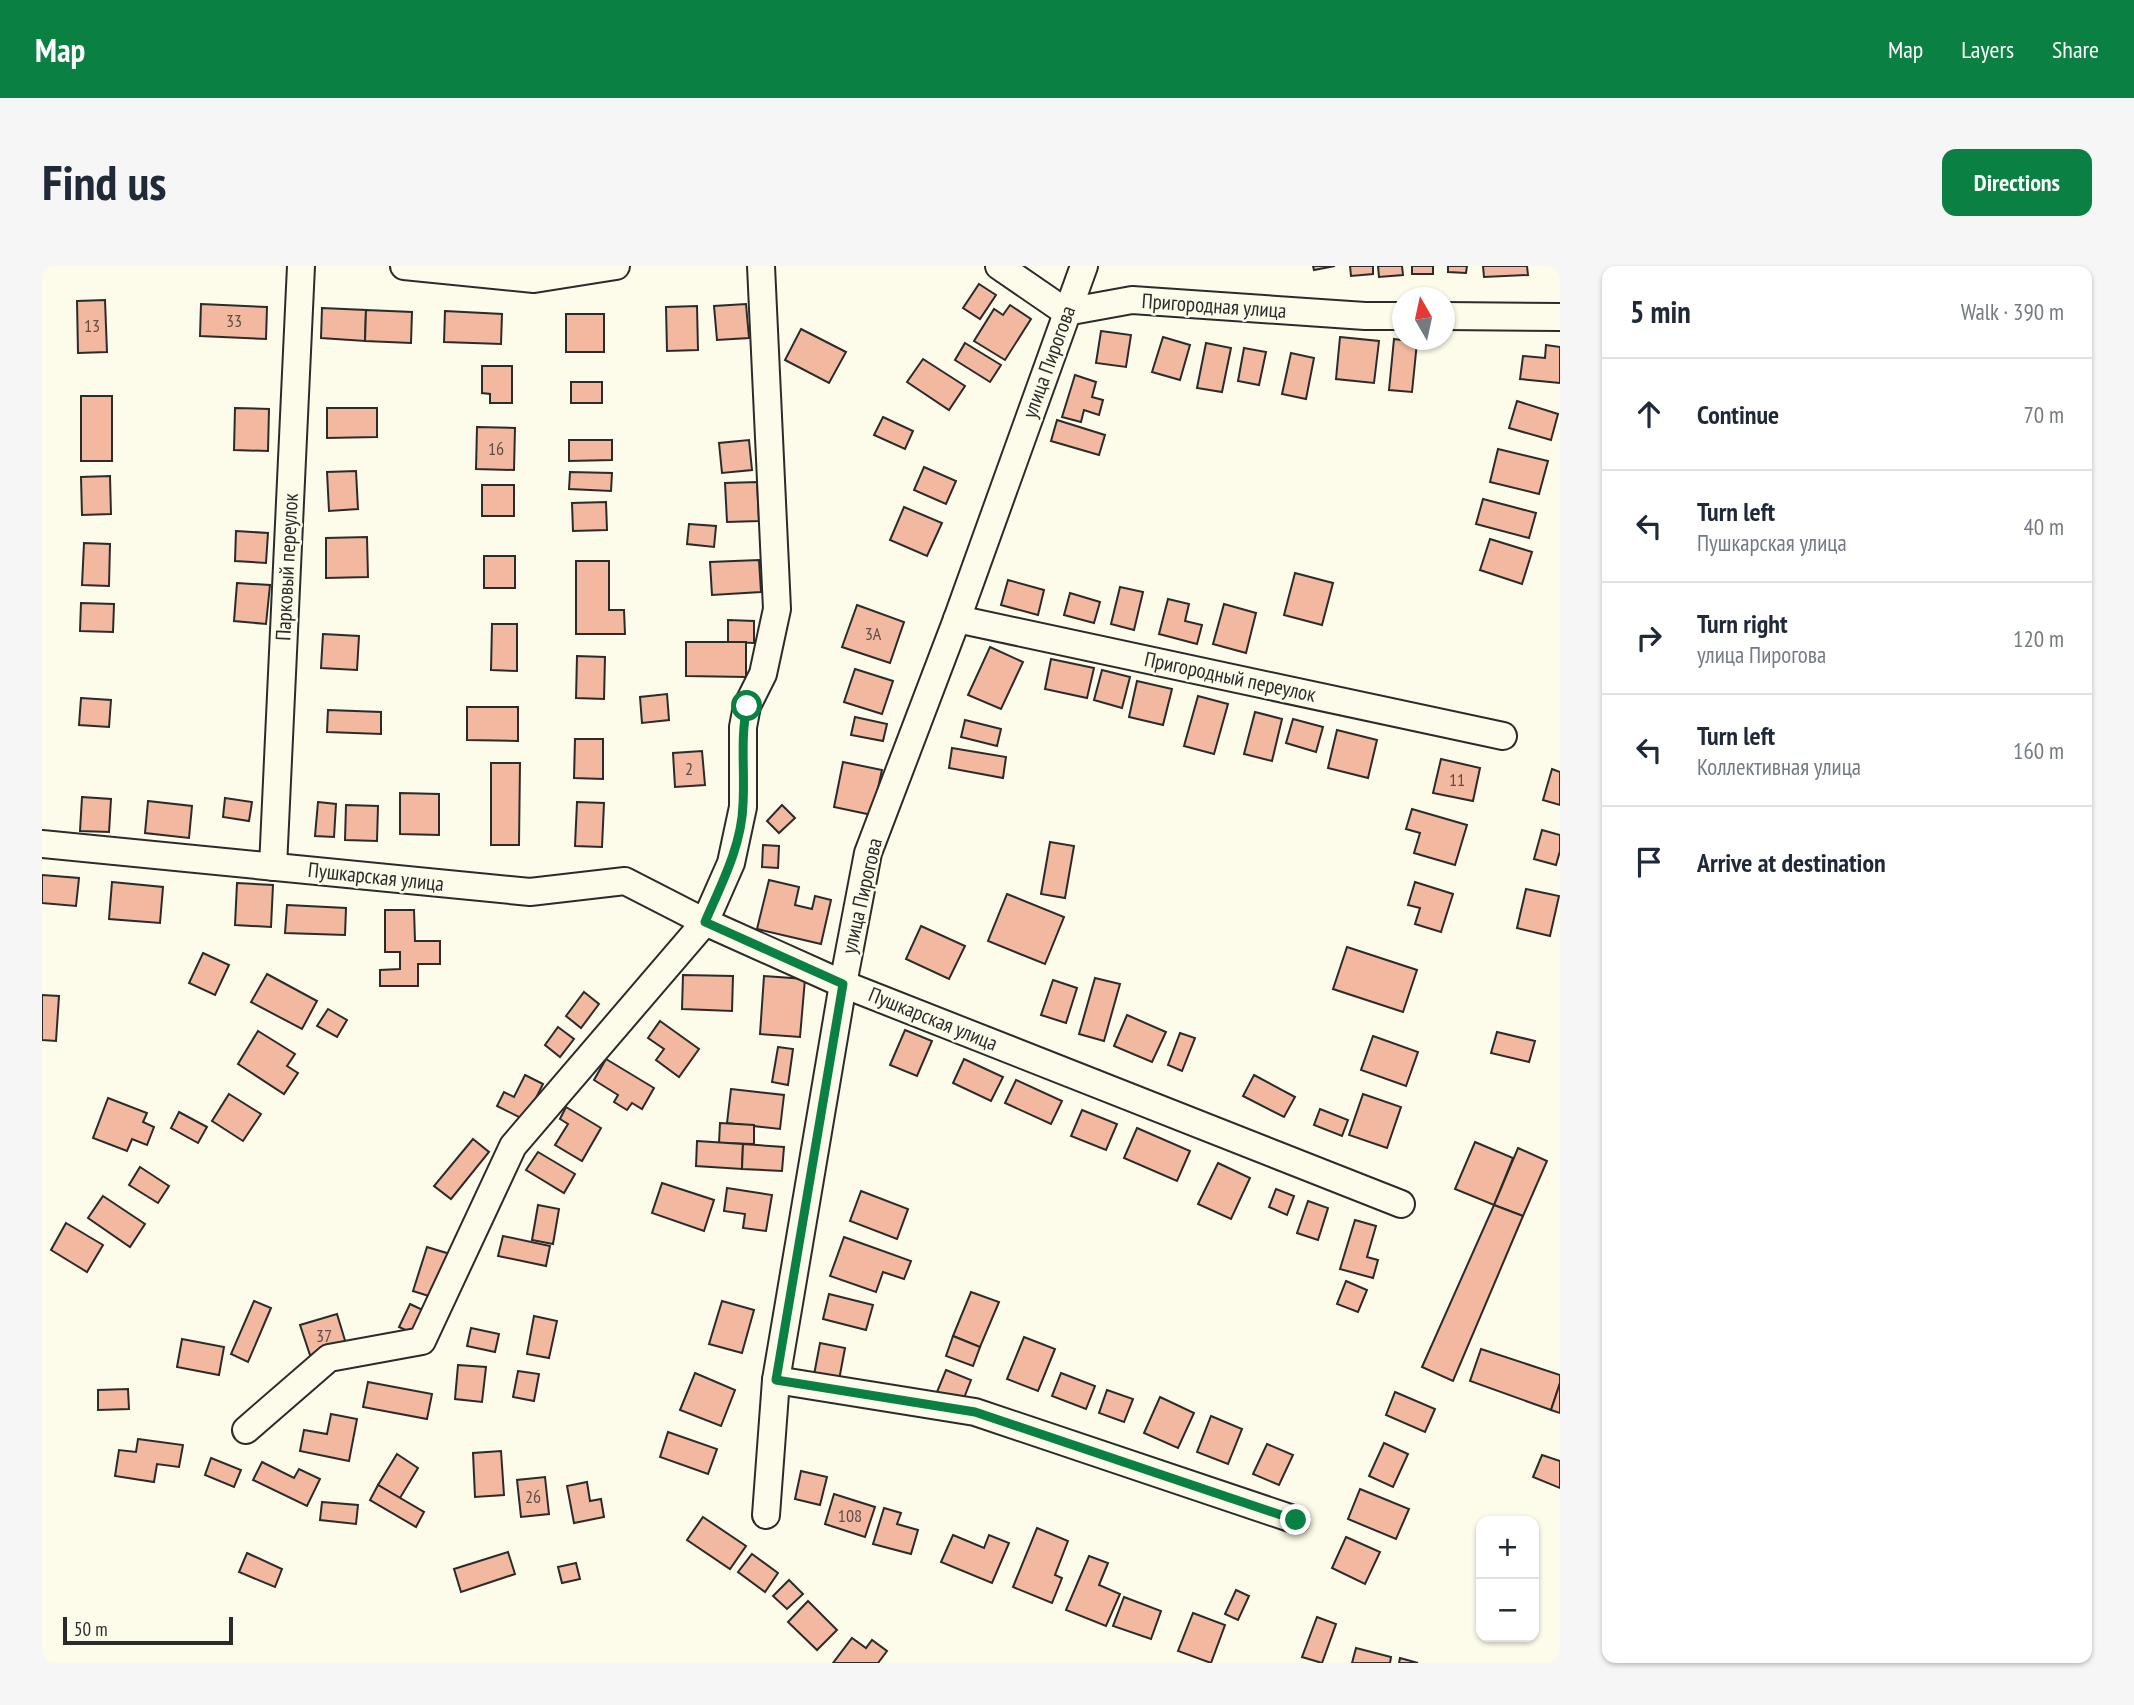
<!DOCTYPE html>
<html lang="en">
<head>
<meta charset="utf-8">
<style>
  :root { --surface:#fff; --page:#f6f6f7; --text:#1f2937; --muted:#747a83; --line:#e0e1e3; --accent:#0b8043 }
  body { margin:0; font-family:"PT Sans Narrow",sans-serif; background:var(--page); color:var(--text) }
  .controls { position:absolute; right:21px; bottom:21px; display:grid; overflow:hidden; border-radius:14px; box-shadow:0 2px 5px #0004 }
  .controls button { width:63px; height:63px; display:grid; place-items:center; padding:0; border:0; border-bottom:2px solid var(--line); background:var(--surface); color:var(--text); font:35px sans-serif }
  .compass { position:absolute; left:1350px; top:21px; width:63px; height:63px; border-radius:50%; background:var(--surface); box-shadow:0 2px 5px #0004; rotate:351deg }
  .scale { position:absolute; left:21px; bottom:18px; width:170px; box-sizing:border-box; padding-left:7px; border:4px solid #2b2b2b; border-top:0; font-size:19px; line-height:24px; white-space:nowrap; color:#2b2b2b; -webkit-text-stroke:5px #fdfbea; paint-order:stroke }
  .stop { position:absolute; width:21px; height:21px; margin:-16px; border:5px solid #0b8043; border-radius:50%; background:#fff }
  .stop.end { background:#0b8043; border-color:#fff; box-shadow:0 2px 7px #0008 }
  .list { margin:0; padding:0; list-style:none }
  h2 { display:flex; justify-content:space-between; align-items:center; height:91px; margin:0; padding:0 28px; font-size:30px }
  h2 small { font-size:23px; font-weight:400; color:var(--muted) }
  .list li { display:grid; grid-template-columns:46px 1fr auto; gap:21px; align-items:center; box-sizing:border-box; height:112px; padding:0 28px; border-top:2px solid var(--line) }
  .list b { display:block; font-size:26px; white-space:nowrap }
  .list p { margin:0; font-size:23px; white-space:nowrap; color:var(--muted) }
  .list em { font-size:23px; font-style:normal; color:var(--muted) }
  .icon { flex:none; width:38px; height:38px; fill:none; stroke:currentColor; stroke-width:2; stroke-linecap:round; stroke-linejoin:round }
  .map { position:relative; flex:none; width:1518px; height:1397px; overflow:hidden; border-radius:14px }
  header { display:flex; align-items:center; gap:42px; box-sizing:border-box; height:98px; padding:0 35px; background:var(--accent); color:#fff }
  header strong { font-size:33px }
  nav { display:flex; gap:38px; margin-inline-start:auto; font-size:24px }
  .intro { display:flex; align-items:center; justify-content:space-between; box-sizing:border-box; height:168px; padding:0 42px }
  h1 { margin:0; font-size:49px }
  .button { padding:18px 32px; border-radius:14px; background:var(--accent); color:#fff; font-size:24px; font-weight:700 }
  main { display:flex; gap:42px; padding:0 42px }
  aside { flex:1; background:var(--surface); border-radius:14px; box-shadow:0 2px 5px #0004 }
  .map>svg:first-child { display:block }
  .building { fill:#f2b8a0; stroke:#2b2b2b; stroke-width:2 }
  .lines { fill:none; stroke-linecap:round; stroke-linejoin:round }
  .minor-casing { stroke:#2b2b2b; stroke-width:30 }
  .minor { stroke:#fdfbea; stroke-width:26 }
  .route { stroke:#0b8043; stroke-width:9 }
  .labels { text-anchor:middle; stroke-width:5; stroke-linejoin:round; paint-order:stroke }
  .number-label { font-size:18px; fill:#5d4e48 }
  .street-label { font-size:21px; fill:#2b2b2b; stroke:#fdfbea }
</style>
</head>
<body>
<header>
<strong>Map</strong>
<nav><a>Map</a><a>Layers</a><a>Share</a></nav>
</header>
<div class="intro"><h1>Find us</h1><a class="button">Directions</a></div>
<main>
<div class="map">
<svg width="1518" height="1397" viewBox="0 0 1518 1397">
  <rect width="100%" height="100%" fill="#fdfbea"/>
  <g class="building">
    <path d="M1271 0H1293L1272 4Z"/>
    <path d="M1308 0H1331V8L1309 10Z"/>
    <path d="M1336 0H1360L1361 9 1337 11Z"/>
    <rect x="1370" y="0" width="21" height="8"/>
    <path d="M1406 0H1425L1424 7 1406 6Z"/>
    <path d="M1441 0H1485L1486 9 1442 11Z"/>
    <path d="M937 18 954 29 938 53 921 42Z"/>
    <path d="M63 34 65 86 36 87 35 35Z"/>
    <path d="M159 38 225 41 224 73 158 70Z"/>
    <path d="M704 38 707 72 675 74 672 40Z"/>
    <path d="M968 39 989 53 963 94 932 75 952 43 961 49Z"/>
    <path d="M655 40 656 84 625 85 624 41Z"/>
    <path d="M280 42 324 44 323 75 279 72Z"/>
    <path d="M324 44 370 46 369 77 323 75Z"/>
    <path d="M403 45 460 48 459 78 402 76Z"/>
    <rect x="524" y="48" width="38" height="38"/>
    <path d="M759 63 804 86 787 117 743 94Z"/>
    <path d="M1059 65 1089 69 1084 101 1054 97Z"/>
    <path d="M1121 71 1148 79 1138 114 1110 106Z"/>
    <path d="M1298 71 1337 75 1332 117 1294 113Z"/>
    <path d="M1352 73 1375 76 1370 126 1347 124Z"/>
    <path d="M923 77 959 99 948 116 913 94Z"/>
    <path d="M1164 77 1189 82 1180 126 1155 122Z"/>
    <path d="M1504 79 1518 81V117L1478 113 1481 90 1503 92Z"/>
    <path d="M1202 82 1224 86 1217 119 1196 115Z"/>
    <path d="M1249 87 1272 92 1264 133 1240 128Z"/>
    <path d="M881 93 923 120 907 144 865 116Z"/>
    <path d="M440 100H470V137H448V128L440 127Z"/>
    <path d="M1033 109 1054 116 1050 131 1061 134 1057 149 1042 144 1039 156 1020 151Z"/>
    <rect x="529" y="116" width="31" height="21"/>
    <rect x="39" y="130" width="31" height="65"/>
    <path d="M1475 135 1516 148 1509 174 1467 162Z"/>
    <path d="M193 142 227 143 226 185 192 184Z"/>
    <path d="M285 142H335V171L285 172Z"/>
    <path d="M841 151 871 165 863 183 832 169Z"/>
    <path d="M1015 154 1063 169 1057 189 1009 175Z"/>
    <path d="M435 161 473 162 472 204 434 203Z"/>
    <path d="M527 174H570V194L527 195Z"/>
    <path d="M707 174 710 204 680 207 677 177Z"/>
    <path d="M1456 183 1506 195 1497 228 1448 216Z"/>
    <path d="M882 201 914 215 904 238 872 224Z"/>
    <path d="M314 205 316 243 287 245 285 206Z"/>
    <path d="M528 206 570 207 569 225 527 223Z"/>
    <path d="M68 210 69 248 40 249 39 211Z"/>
    <path d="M715 216 717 255 685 256 683 217Z"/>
    <rect x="440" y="219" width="32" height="31"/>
    <path d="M1441 233 1494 247 1487 272 1434 258Z"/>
    <path d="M564 236 565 264 531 265 530 237Z"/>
    <path d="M862 241 900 257 885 290 848 274Z"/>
    <path d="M647 258 674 260 672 281 645 278Z"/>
    <path d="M194 265 226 267 224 297 193 295Z"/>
    <path d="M325 271 326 311 284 312V272Z"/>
    <path d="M1448 273 1490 286 1480 318 1438 304Z"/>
    <path d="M42 277 68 278 67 320 40 319Z"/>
    <rect x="442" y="290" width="31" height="32"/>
    <path d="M717 294 719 326 670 329 668 296Z"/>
    <path d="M534 295H567V344H582L583 368H534Z"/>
    <path d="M1253 307 1291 317 1280 359 1242 349Z"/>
    <path d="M966 314 1002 324 996 349 959 339Z"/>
    <path d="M195 317 228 319 224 358 192 355Z"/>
    <path d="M1078 321 1101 326 1092 364 1069 358Z"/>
    <path d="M1028 327 1058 336 1052 357 1022 349Z"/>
    <path d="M1126 333 1147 338 1143 355 1160 359 1155 378 1117 368Z"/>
    <path d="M39 337 72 338 71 366 38 365Z"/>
    <path d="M1182 338 1214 347 1204 387 1171 378Z"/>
    <path d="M815 339 862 356 848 397 800 381Z"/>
    <path d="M686 354 712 355V377L686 376Z"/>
    <path d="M450 358H475V405L449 404Z"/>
    <path d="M281 368 317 370 315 404 279 402Z"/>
    <path d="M644 376H704V411L644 410Z"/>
    <path d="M948 381 981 396 959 443 926 429Z"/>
    <path d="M535 390 563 391 562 433 534 432Z"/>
    <path d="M1009 393 1052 402 1045 432 1003 423Z"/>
    <path d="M813 403 851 415 840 448 802 436Z"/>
    <path d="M1060 404 1088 411 1080 442 1052 434Z"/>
    <path d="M1095 415 1130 423 1121 459 1087 451Z"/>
    <path d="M625 428 627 454 600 457 598 431Z"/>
    <path d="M1156 430 1186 438 1172 488 1142 480Z"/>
    <path d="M39 432 69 434 67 461 37 459Z"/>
    <path d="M425 441H476V475L425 474Z"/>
    <path d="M286 444 339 446V468L285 466Z"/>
    <path d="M1213 446 1240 453 1230 495 1202 488Z"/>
    <path d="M813 451 845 458 841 475 809 469Z"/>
    <path d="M1251 453 1281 461 1274 486 1244 477Z"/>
    <path d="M923 454 959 463 955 480 919 471Z"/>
    <path d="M1295 464 1335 474 1326 512 1286 502Z"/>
    <path d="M533 473H561V513L532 512Z"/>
    <path d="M910 482 964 491 961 512 907 502Z"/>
    <path d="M660 485 663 519 633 521 631 487Z"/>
    <path d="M1399 493 1438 502 1431 535 1391 527Z"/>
    <path d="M801 496 840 504 830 549 792 541Z"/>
    <path d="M449 497H478L477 579H449Z"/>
    <path d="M1510 503 1518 506V539L1501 534Z"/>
    <path d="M358 527 397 528V569L358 568Z"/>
    <path d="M40 531 69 533 67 566 38 565Z"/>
    <path d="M183 532 210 536 207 555 181 551Z"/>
    <path d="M106 535 150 540 147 572 103 567Z"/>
    <path d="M276 536 294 538 292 571 273 570Z"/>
    <path d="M535 536 562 537 560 581 533 580Z"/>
    <path d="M304 539 336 540 335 575 303 574Z"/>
    <path d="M740 539 753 552 737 567 725 555Z"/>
    <path d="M1370 543 1425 559 1413 599 1372 587 1378 567 1364 563Z"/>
    <path d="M1500 564 1518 569V585L1514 599 1492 593Z"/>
    <path d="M1008 576 1032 580 1023 632 999 628Z"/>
    <path d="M721 579 737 580 736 602 720 601Z"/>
    <path d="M0 609 37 612 34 640 0 637Z"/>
    <path d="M727 614 757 621 753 639 770 643 773 630 789 634 779 678 715 663Z"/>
    <path d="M70 616 121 621 118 657 67 653Z"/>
    <path d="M1373 616 1411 628 1399 666 1373 658 1378 642 1366 639Z"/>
    <path d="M195 617 231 619 229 661 193 659Z"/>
    <path d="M1484 623 1517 630 1508 670 1475 662Z"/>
    <path d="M965 628 1022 651 1003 698 946 675Z"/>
    <path d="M245 639 304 642 303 669 243 667Z"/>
    <path d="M343 644H372L373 675H398V698H376V720H338V704L358 703V686H343Z"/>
    <path d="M879 660 923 680 907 713 864 693Z"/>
    <path d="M1305 681 1375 704 1361 746 1291 723Z"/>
    <path d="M161 687 187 699 173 729 147 717Z"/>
    <path d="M225 708 275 735 260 763 209 736Z"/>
    <path d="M641 709 691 710 690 745 640 743Z"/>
    <path d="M722 710 763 713 758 771 718 768Z"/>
    <path d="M1053 712 1078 718 1062 775 1037 768Z"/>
    <path d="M1011 714 1035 722 1024 757 999 749Z"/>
    <path d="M542 726 557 738 539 762 524 750Z"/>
    <path d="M0 729 17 730 14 775 0 774Z"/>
    <path d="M286 743 305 754 295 771 275 760Z"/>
    <path d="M1085 749 1124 766 1110 796 1072 780Z"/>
    <path d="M618 755 657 783 637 811 614 794 622 783 606 772Z"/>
    <path d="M516 761 532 773 518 791 503 779Z"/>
    <path d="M863 764 890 775 875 810 848 799Z"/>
    <path d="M216 765 253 788 245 800 256 807 242 828 196 798Z"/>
    <path d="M1455 766 1493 775 1487 796 1449 787Z"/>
    <path d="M1138 767 1153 772 1140 805 1126 799Z"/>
    <path d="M1331 770 1376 786 1364 820 1319 804Z"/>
    <path d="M736 781 751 783 746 819 730 816Z"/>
    <path d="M564 793 612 822 600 843 590 837 585 844 572 836 576 829 552 814Z"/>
    <path d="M922 793 961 811 949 835 911 817Z"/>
    <path d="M483 809 501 818 483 854 455 840 462 826 472 831Z"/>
    <path d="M1212 809 1253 831 1242 851 1201 830Z"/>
    <path d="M974 814 1020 835 1009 858 963 837Z"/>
    <path d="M689 823 742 829 738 863 685 857Z"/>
    <path d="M187 828 219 848 201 875 170 855Z"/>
    <path d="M1321 828 1359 841 1345 882 1307 869Z"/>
    <path d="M66 832 105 847 101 856 112 861 105 879 90 873 85 885 51 872Z"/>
    <path d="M524 841 559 862 540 895 513 879 526 858 518 853Z"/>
    <path d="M1278 843 1306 854 1300 870 1272 859Z"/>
    <path d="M1040 844 1075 858 1064 884 1029 870Z"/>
    <path d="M137 846 165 861 156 877 129 862Z"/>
    <path d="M678 857 712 859V878L677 877Z"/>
    <path d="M1095 862 1148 885 1135 915 1082 892Z"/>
    <path d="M431 873 447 886 409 933 392 920Z"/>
    <path d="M655 875 701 878 700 903 654 900Z"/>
    <path d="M1433 876 1471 892 1452 939 1413 923Z"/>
    <path d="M701 878 742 881 740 905 700 903Z"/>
    <path d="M1476 882 1505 895 1481 950 1452 939Z"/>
    <path d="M496 886 533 908 522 927 484 904Z"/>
    <path d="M1176 897 1208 912 1189 953 1156 938Z"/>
    <path d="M98 901 127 920 116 937 87 919Z"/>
    <path d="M620 917 672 934 662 965 610 947Z"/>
    <path d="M685 922 730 929 724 965 701 962 703 948 682 945Z"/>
    <path d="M1234 923 1252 930 1245 949 1227 941Z"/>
    <path d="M819 925 866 943 855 973 808 955Z"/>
    <path d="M61 930 103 958 88 981 46 952Z"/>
    <path d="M1266 935 1286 942 1276 974 1255 967Z"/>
    <path d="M496 939 517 943 511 978 490 974Z"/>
    <path d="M1452 939 1481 950 1411 1115 1380 1101Z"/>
    <path d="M1313 954 1334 960 1325 991 1336 994 1331 1012 1298 1003Z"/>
    <path d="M24 957 61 979 45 1006 9 984Z"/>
    <path d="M461 970 508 980 504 1000 456 990Z"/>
    <path d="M802 971 869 995 862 1013 841 1006 834 1026 788 1010Z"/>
    <path d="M385 981 408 988 393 1032 371 1025Z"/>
    <path d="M1304 1015 1325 1024 1316 1046 1295 1038Z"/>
    <path d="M929 1026 957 1036 938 1081 911 1070Z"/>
    <path d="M787 1028 831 1039 824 1064 781 1053Z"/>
    <path d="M212 1035 229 1042 206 1096 189 1088Z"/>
    <path d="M680 1035 712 1044 700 1087 667 1078Z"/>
    <path d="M368 1038 385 1046 374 1069 357 1061Z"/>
    <path d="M295 1048 305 1081 269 1092 258 1059Z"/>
    <path d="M492 1050 515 1055 507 1092 485 1088Z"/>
    <path d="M429 1062 457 1068 453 1086 425 1080Z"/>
    <path d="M911 1070 938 1081 931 1100 904 1090Z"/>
    <path d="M982 1071 1013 1083 996 1125 965 1113Z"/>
    <path d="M140 1073 182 1081 177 1109 135 1101Z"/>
    <path d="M778 1077 803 1082 797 1114 772 1109Z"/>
    <path d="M1439 1083 1518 1109V1117L1509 1144 1428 1115Z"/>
    <path d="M416 1099 444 1101 440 1136 413 1133Z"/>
    <path d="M904 1104 929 1114 920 1137 895 1126Z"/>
    <path d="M476 1105 497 1108 492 1135 471 1131Z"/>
    <path d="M653 1107 693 1124 679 1160 638 1144Z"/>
    <path d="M1019 1107 1053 1120 1044 1143 1010 1130Z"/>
    <path d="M326 1116 390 1128 385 1153 321 1141Z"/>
    <path d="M1518 1117V1147L1509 1144Z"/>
    <path d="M86 1123 87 1143 56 1144V1124Z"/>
    <path d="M1065 1124 1091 1133 1082 1156 1057 1147Z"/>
    <path d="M1353 1126 1393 1143 1383 1166 1344 1149Z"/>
    <path d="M1118 1131 1152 1147 1136 1182 1102 1167Z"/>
    <path d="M289 1148 315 1153 307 1195 258 1185 262 1164 285 1168Z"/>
    <path d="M1169 1150 1200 1163 1186 1198 1155 1186Z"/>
    <path d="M626 1166 675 1183 666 1208 618 1191Z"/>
    <path d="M96 1173 141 1179 137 1201 115 1198 112 1216 73 1210 77 1184 94 1186Z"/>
    <path d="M1342 1177 1366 1188 1351 1221 1327 1210Z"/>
    <path d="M1225 1178 1251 1189 1237 1219 1211 1208Z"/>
    <path d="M459 1185 462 1229 433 1231 431 1187Z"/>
    <path d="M355 1188 376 1202 358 1232 336 1219Z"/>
    <path d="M1500 1189 1518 1195V1222L1491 1211Z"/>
    <path d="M169 1192 199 1204 192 1221 163 1209Z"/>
    <path d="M220 1196 252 1212 257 1203 278 1213 265 1240 211 1214Z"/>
    <path d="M759 1205 785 1211 778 1239 753 1233Z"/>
    <path d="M503 1211 507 1248 479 1251 475 1214Z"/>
    <path d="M545 1216 548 1235 559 1233 562 1251 532 1257 525 1220Z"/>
    <path d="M336 1219 382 1246 374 1261 328 1234Z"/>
    <path d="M1318 1223 1367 1243 1354 1273 1306 1253Z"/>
    <path d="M792 1228 833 1241 823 1271 783 1258Z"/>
    <path d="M280 1236 316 1239 314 1258 278 1254Z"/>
    <path d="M842 1242 859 1247 855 1258 876 1264 869 1288 831 1278Z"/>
    <path d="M661 1251 704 1280 688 1303 645 1274Z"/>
    <path d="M995 1262 1026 1275 1013 1309 1020 1312 1010 1337 971 1321Z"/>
    <path d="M911 1269 942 1282 947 1269 967 1277 950 1317 899 1296Z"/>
    <path d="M1304 1271 1338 1286 1323 1318 1290 1302Z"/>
    <path d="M466 1286 473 1308 419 1326 412 1303Z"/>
    <path d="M205 1287 240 1303 233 1321 197 1306Z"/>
    <path d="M710 1288 736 1307 723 1326 696 1306Z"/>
    <path d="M1047 1290 1066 1297 1057 1319 1078 1328 1064 1360 1024 1344Z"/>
    <path d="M534 1297 538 1313 520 1317 516 1301Z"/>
    <path d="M747 1314 761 1328 745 1343 731 1330Z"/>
    <path d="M1194 1324 1207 1330 1196 1354 1183 1348Z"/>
    <path d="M1082 1331 1119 1345 1109 1373 1071 1360Z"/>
    <path d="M766 1335 795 1364 775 1384 746 1356Z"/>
    <path d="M1151 1347 1183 1359 1169 1397 1136 1385Z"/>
    <path d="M1275 1351 1294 1358 1280 1397 1260 1391Z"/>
    <path d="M810 1372 824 1382 830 1374 845 1385 836 1397H791Z"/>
    <path d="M1314 1382 1349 1391 1348 1397H1310Z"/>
    <path d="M1358 1392 1376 1397H1357Z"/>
  </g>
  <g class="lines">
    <g class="minor-casing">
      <g id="minor">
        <path d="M362 0 492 13 574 0"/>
        <path d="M957 0 1024 46 1090 34 1323 50H1360"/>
        <path d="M1402 50 1518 51"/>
        <path d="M915 353 1461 470"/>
        <path d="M0 578 488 626 583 615 663 656 801 718 1359 938"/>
        <path d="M231 601 259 0"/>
        <path d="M734 1114 933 1146 1254 1254"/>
        <path d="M204 1164 287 1092 380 1075 471 880 663 656 689 597 701 541V461L705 440 721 408 735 343 719 0"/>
        <path d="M724 1249 734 1114 801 718 826 587 915 353 1042 0"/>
      </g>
    </g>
    <use href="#minor" class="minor"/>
  </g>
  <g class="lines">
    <path class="route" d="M705 440C698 473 703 505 701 538 700 579 679 619 663 656L801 718 734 1114 933 1146 1254 1254"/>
  </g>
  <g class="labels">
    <g class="number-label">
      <text x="192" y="61">33</text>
      <text x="50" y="66">13</text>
      <text x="454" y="189">16</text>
      <text x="831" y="374">3А</text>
      <text x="647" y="509">2</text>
      <text x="1415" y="520">11</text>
      <text x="282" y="1076">37</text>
      <text x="491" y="1237">26</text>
      <text x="808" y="1256">108</text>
    </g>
    <g class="street-label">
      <text transform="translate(1172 40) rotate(4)" y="7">Пригородная улица</text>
      <text transform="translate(1007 96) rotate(-70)" y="7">улица Пирогова</text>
      <text transform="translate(245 301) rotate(-87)" y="7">Парковый переулок</text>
      <text transform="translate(1188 411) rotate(12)" y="7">Пригородный переулок</text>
      <text transform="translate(334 611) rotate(6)" y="7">Пушкарская улица</text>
      <text transform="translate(820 630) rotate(-77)" y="7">улица Пирогова</text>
      <text transform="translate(891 753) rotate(22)" y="7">Пушкарская улица</text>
    </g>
  </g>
</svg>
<div class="controls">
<button>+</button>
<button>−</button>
</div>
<svg class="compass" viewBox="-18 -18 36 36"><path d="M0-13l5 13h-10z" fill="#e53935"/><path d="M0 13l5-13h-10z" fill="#747a83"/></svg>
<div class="scale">50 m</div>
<div class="stop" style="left:705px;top:440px"></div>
<div class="stop end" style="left:1254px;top:1254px"></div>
</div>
<aside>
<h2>5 min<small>Walk · 390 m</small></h2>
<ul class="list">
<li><svg class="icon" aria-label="ahead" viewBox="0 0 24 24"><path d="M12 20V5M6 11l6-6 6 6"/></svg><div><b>Continue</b></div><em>70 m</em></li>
<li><svg class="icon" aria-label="left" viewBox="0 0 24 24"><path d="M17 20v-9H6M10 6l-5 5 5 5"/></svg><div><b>Turn left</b><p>Пушкарская улица</p></div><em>40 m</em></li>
<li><svg class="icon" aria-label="right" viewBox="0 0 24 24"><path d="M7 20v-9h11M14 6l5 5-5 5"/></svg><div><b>Turn right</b><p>улица Пирогова</p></div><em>120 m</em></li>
<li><svg class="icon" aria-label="left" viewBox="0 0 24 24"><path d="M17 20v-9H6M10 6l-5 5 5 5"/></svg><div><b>Turn left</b><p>Коллективная улица</p></div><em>160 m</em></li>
<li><svg class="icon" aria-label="arrive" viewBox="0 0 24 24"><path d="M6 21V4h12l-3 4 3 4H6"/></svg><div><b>Arrive at destination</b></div></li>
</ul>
</aside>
</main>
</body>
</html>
